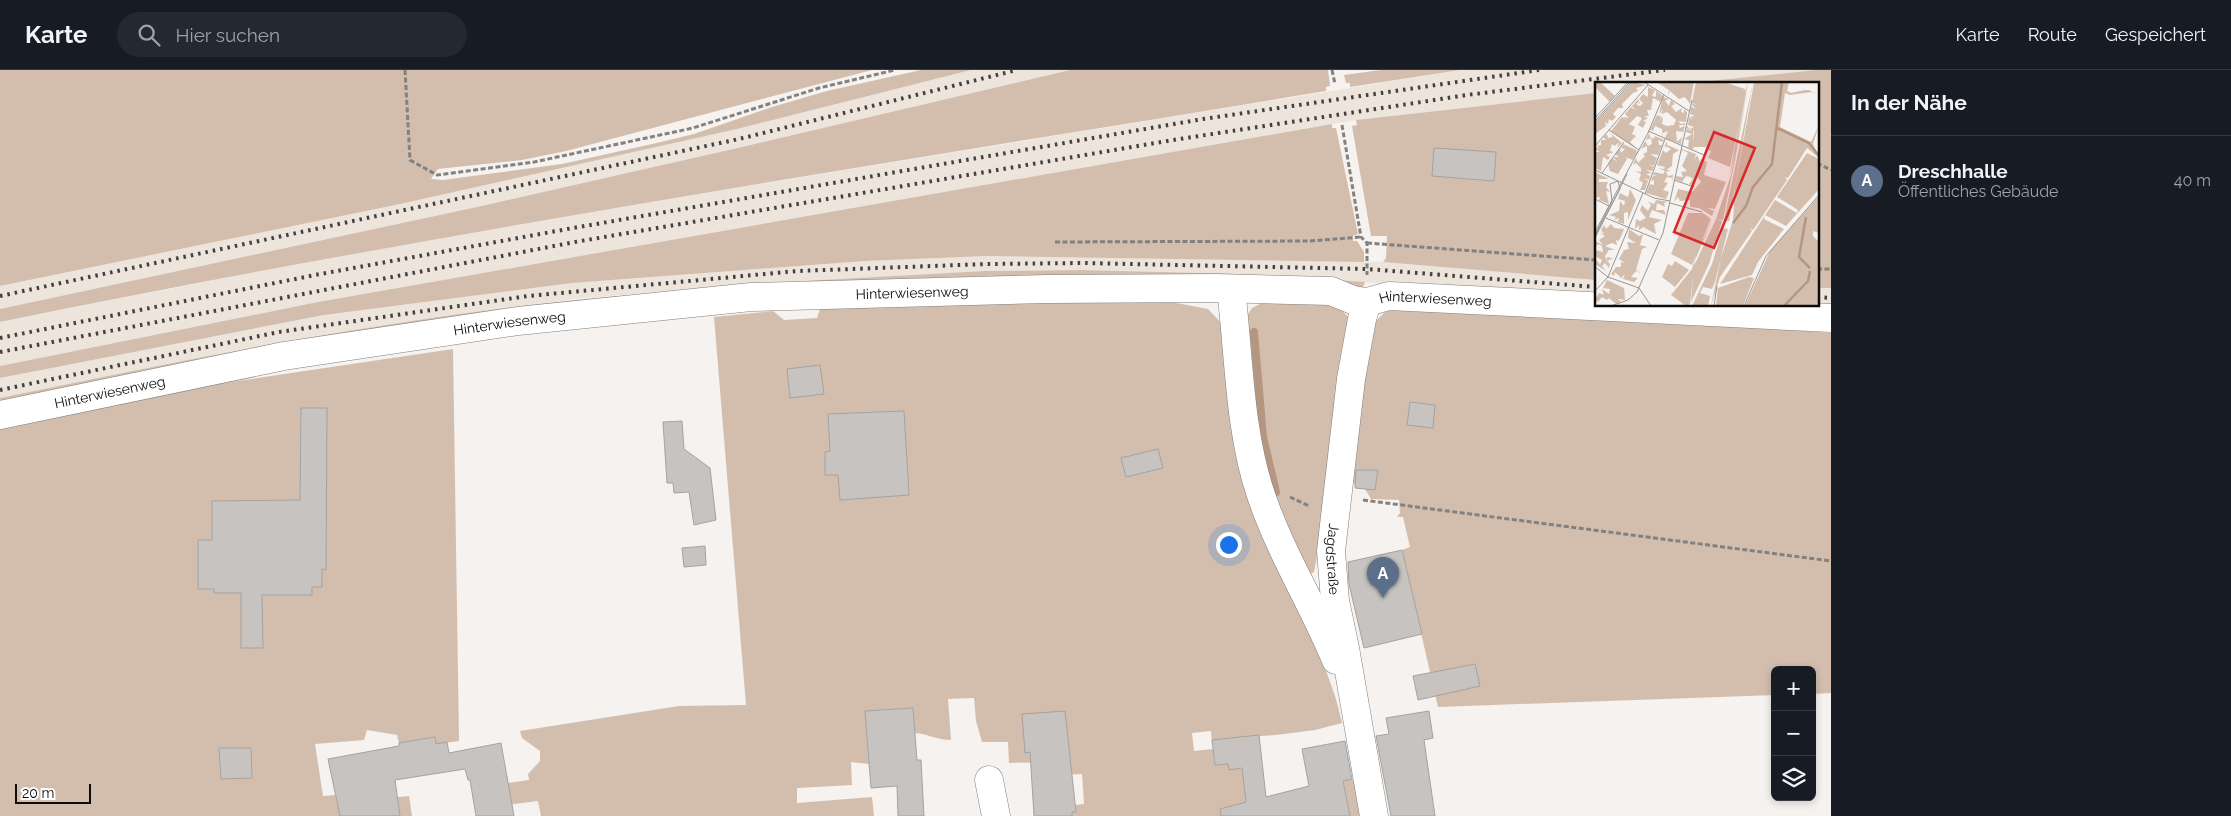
<!DOCTYPE html>
<html lang="de">
<head>
<meta charset="utf-8">
<style>
  :root { --surface:#171b24; --page:#242831; --text:#f1f3f6; --muted:#9ea1a6; --line:#363941; --accent:#28707b }
  body { margin:0; font-family:Raleway,sans-serif; background:var(--page); color:var(--text) }
  .controls { position:absolute; right:15px; bottom:15px; display:grid; overflow:hidden; border-radius:8px; box-shadow:0 2px 8px #0003 }
  .controls button { width:45px; height:45px; display:grid; place-items:center; padding:0; border:0; border-bottom:1px solid var(--line); background:var(--surface); color:var(--text); font:25px sans-serif }
  .scale { position:absolute; left:15px; bottom:12px; width:76px; box-sizing:border-box; padding-left:5px; border:2px solid #0d0c0b; border-top:0; font-size:14px; line-height:18px; white-space:nowrap; color:#0d0c0b; -webkit-text-stroke:4px #fff; paint-order:stroke }
  .you { position:absolute; left:1228px; top:474px; width:18px; height:18px; margin:-12px; border:4px solid #fff; border-radius:50%; background:#1a73e8; box-shadow:0 0 0 8px #1a73e833 }
  .badge { display:grid; place-items:center; width:32px; height:32px; border-radius:50%; background:var(--accent); color:#fff; font-size:16px; font-weight:700 }
  .pin { position:absolute; translate:-50% -41px; filter:drop-shadow(0 1px 2px #0008) }
  .pin::after { content:''; position:absolute; top:26px; width:18px; height:15px; background:inherit; clip-path:polygon(0 0,100% 0,50% 100%) }
  .list { margin:0; padding:0; list-style:none }
  h2 { display:flex; justify-content:space-between; align-items:center; height:65px; margin:0; padding:0 20px; font-size:21px }
  h2 small { font-size:16px; font-weight:400; color:var(--muted) }
  .list li { display:grid; grid-template-columns:32px 1fr auto; gap:15px; align-items:center; box-sizing:border-box; height:90px; padding:0 20px; border-top:1px solid var(--line) }
  .list b { display:block; font-size:19px; white-space:nowrap }
  .list p { margin:0; font-size:16px; white-space:nowrap; color:var(--muted) }
  .list em { font-size:16px; font-style:normal; color:var(--muted) }
  .icon { flex:none; width:28px; height:28px; fill:none; stroke:currentColor; stroke-width:2; stroke-linecap:round; stroke-linejoin:round }
  .map { position:relative; flex:none; width:1831px; height:746px; overflow:hidden }
  header { display:flex; align-items:center; gap:30px; box-sizing:border-box; height:70px; padding:0 25px; background:var(--surface); border-bottom:1px solid var(--line) }
  header strong { font-size:24px }
  nav { display:flex; gap:28px; margin-inline-start:auto; font-size:18px }
  .search { width:350px; height:45px; background:var(--page); display:flex; align-items:center; gap:12px; box-sizing:border-box; padding:0 18px; border-radius:28px; color:var(--muted); font-size:19px }
  main { display:flex }
  aside { flex:1; background:var(--surface) }
  .map>svg:first-child { display:block }
  .built { fill:#ede4dc }
  .green { fill:#d3beae }
  .lines { fill:none; stroke-linecap:round; stroke-linejoin:round }
  .stream { stroke:#b59781; stroke-width:8 }
  .building { fill:#c6c3c1; stroke:#a5a2a0 }
  .minor-casing { stroke:#817e7c; stroke-width:29 }
  .path { stroke:#83817f; stroke-width:3; stroke-dasharray:5 2.5; stroke-linecap:butt }
  .minor { stroke:#fff; stroke-width:28 }
  .rail { stroke:#434140; stroke-width:4; stroke-dasharray:2.5 5; stroke-linecap:butt }
  .labels { text-anchor:middle; stroke-width:5; stroke-linejoin:round; paint-order:stroke }
  .street-label { font-size:14px; fill:#0d0c0b; stroke:#fff }
  .inset-river { fill:none; stroke:#b59781; stroke-width:2.5 }
  .inset-road { fill:none; stroke:#989694; stroke-width:1 }
  .view { fill:#d62828; fill-opacity:0.15; stroke:#d62828; stroke-width:2.5 }
  .inset-edge { fill:none; stroke:#0d0c0b; stroke-width:2.5 }
</style>
</head>
<body>
<header>
<strong>Karte</strong>
<div class="search"><svg class="icon" aria-label="search" viewBox="0 0 24 24"><circle cx="10" cy="10" r="6"/><path d="M15 15l6 6"/></svg>Hier suchen</div>
<nav><a>Karte</a><a>Route</a><a>Gespeichert</a></nav>
</header>
<main>
<div class="map">
<svg width="1831" height="746" viewBox="0 0 1831 746">
  <rect width="100%" height="100%" fill="#f5f2ef"/>
  <g class="built">
    <path d="M971 0H1070L742 77 477 137 0 239V216L400 134 737 59Z"/>
    <path d="M1460 0H1816L1679 14H1596V23L1356 50 318 232 0 296V252L87 235 312 191 545 149Z"/>
    <path d="M986 186 1383 192 1596 210V228L1242 204 1081 200 985 201 802 211 572 229 0 328V308L324 245 572 213 865 191Z"/>
    <rect x="1817" y="218" width="14" height="17"/>
  </g>
  <g class="green">
    <path d="M0 0H872L566 81 522 90 438 99 431 109 443 110 562 94 661 72 694 64 772 37 827 21 921 0H971L737 59 400 134 0 216Z"/>
    <path d="M1070 0H1328L1330 16 1326 17V21C883 94 440 162 0 252V239L477 137 742 77Z"/>
    <path d="M1381 0H1460L1350 17V13H1346L1344 5Z"/>
    <path d="M1816 0H1831V218H1817V14H1679Z"/>
    <path d="M1596 23V210L1383 192 1386 188 1387 166H1371L1352 56 1357 55 1356 50Z"/>
    <path d="M1332 54V58H1336L1358 164 1353 166V171H1357L1364 182V192L986 186 865 191 572 213 324 245 0 308V296L318 232Z"/>
    <path d="M1081 200 1242 204 1365 212 1362 220 832 216 802 211 985 201Z"/>
    <path d="M643 224V233L0 339V328C212 284 426 241 643 224Z"/>
    <path d="M1171 232 1208 239 1226 258 1305 540 1336 629 1342 653 1315 660 1276 665 1230 668 1223 674 1212 675 1211 661 1192 663 1194 681 1213 679 1215 695 1228 694 1229 700 1242 698 1265 724 1268 738 1247 746H1072V742H1075V735L1084 734 1082 704 1063 705 1062 692 1009 693 1008 672H982L976 651 974 628 948 629 951 670C936 670 929 664 915 663L913 638 865 641 869 694 851 692 852 715 797 718V733L872 727 874 746H541L538 731 505 735 502 714 529 710 528 704 540 691V681L522 668 520 661 679 636 746 635 714 247 773 241 784 250 817 248 820 239 972 233Z"/>
    <path d="M1262 233 1337 235 1351 250 1326 441 1314 502 1307 506 1254 375 1246 247 1252 238Z"/>
    <path d="M1393 239 1693 252 1831 263V623L1812 624V600H1775V625L1438 637 1402 480 1410 477 1403 447H1397L1400 443 1399 430 1371 429 1365 419 1358 418 1350 409 1356 343 1375 252 1384 243Z"/>
    <path d="M453 279 459 671 436 674 434 667 399 673 397 665 367 660 364 670 315 674 323 726 335 725 337 733 409 726 412 746H400L398 733 340 746H0V357L231 312Z"/>
    <path d="M1354 709 1360 746H1350L1343 711Z"/>
  </g>
  <g class="lines">
    <path class="stream" d="M1254 262 1263 367 1276 422"/>
  </g>
  <g class="building">
    <path d="M1434 78 1496 82 1494 111 1432 106Z"/>
    <path d="M820 295 824 324 790 328 787 299Z"/>
    <path d="M1410 332 1435 335 1433 358 1407 355Z"/>
    <path d="M301 338H327L326 500 322 499V517H312V525H262L263 578H241V523H214V519H198V470H212V431L300 430Z"/>
    <path d="M904 341 909 425 840 430 838 405H825V382L830 381 828 344Z"/>
    <path d="M682 351 684 379 710 398 716 450 694 455 689 422 674 423 673 413H667L663 352Z"/>
    <path d="M1158 379 1163 398 1126 407 1121 388Z"/>
    <path d="M1356 400H1378L1375 420 1355 418Z"/>
    <path d="M705 476 706 495 684 497 682 478Z"/>
    <path d="M1402 480 1422 564 1364 578 1349 514 1348 492Z"/>
    <path d="M1475 594 1480 616 1418 630 1413 606Z"/>
    <path d="M913 638 917 690H921L924 746H898L897 716 871 718 865 641Z"/>
    <path d="M1065 641 1076 742H1072V746H1034L1030 682 1025 683 1022 644Z"/>
    <path d="M1429 641 1433 668 1424 670 1435 746H1391L1376 666 1389 664 1386 648Z"/>
    <path d="M1259 665 1266 727 1309 716 1302 679 1345 671 1352 709 1343 711 1350 746H1221L1220 739 1246 732 1242 698 1229 700 1228 694 1215 695 1212 670Z"/>
    <path d="M435 667 436 674 447 672 449 683 501 673 514 746H476L470 710H468L465 699 395 710 400 746H340L328 689 399 676V673Z"/>
    <path d="M219 678H251L252 708 221 709Z"/>
  </g>
  <g class="lines">
    <g class="minor-casing">
      <g id="minor">
        <path d="M1231 219C1239 285 1239 361 1261 425 1280 482 1313 534 1336 590"/>
        <path id="s1" d="M1367 232 1362 249 1351 309 1331 481 1335 531 1345 578 1374 746"/>
        <path id="s2" d="M0 345 284 286 518 251 751 227 1048 219 1216 218 1331 221 1353 230 1367 232 1389 226 1831 248"/>
        <path d="M989 710 996 746"/>
      </g>
    </g>
    <g class="path">
      <path d="M405 0 410 90 437 105 534 92 693 58 819 18 895 0"/>
      <path d="M1332 0 1335 14"/>
      <path d="M1342 55 1361 167 1367 173V205"/>
      <path d="M1817 93 1831 100"/>
      <path d="M1055 172 1310 171 1361 167"/>
      <path d="M1367 173 1596 190"/>
      <path d="M1817 199H1831"/>
      <path d="M1290 427 1309 436"/>
      <path d="M1363 430 1831 491"/>
    </g>
    <use href="#minor" class="minor"/>
    <g class="rail">
      <path d="M0 226 739 69 1017 0"/>
      <path d="M1817 227 1831 228"/>
      <path d="M0 268 315 205 573 158 1203 49 1539 0"/>
      <path d="M0 282 575 172 1173 70 1467 25 1665 0"/>
      <path d="M0 320 279 262 528 226 797 201 987 194 1083 193 1367 199 1596 217"/>
    </g>
  </g>
  <g class="labels">
    <g class="street-label">
      <text dy="5" stroke="none"><textPath href="#s2" startOffset="922">Hinterwiesenweg</textPath></text>
      <text dy="5" stroke="none"><textPath href="#s2" startOffset="1448">Hinterwiesenweg</textPath></text>
      <text dy="5" stroke="none"><textPath href="#s2" startOffset="518">Hinterwiesenweg</textPath></text>
      <text dy="5" stroke="none"><textPath href="#s2" startOffset="112">Hinterwiesenweg</textPath></text>
      <text dy="5" stroke="none"><textPath href="#s1" startOffset="260">Jagdstraße</textPath></text>
    </g>
  </g>
  <g transform="translate(1595 12)">
    <rect width="224" height="224" fill="#f5f2ef"/>
    <path d="M0 0H5L20 14 15 20 0 5ZM38 0 51 3 41 6 43 9 38 11 27 22 28 26H23L18 32 21 35 17 39 14 37 13 42 10 40 11 44 0 52V42ZM99 0 95 22 90 15 84 17 75 9 73 14 74 8 63 1ZM101 0H129L150 7V10L153 0 141 67 134 96 145 37 135 85 113 76 116 69 113 68 111 72H109L111 65H99L97 68 93 65 94 58 89 57 97 52 91 50 92 47 98 49V60L99 49 91 46 92 44 95 47 99 45 93 43 94 36 99 37 94 35 100 34 95 32 96 25 101 27 97 23V21L102 24 97 20ZM154 0 140 78 128 138 121 137 127 139 114 182 96 220 99 184 121 137 136 93ZM158 0 134 139H130L129 138ZM194 0 192 9 196 11 210 8H214L224 13 217 10 195 13 190 11 185 45 216 60 224 43 218 62 224 76 212 66 193 96 190 95 192 98 158 148 155 146 157 149 125 195 116 224 126 176 138 138 140 105 159 1ZM53 5 60 8 57 14 61 15V9L68 14 66 20 58 16 56 28H52L54 34H49L53 36 48 39 51 40 48 46 43 43 47 36 42 34 34 42 40 45 37 52 41 54 35 60 42 67 16 49 27 35 32 39 28 35 34 36 30 32 36 25 41 29 37 24 39 22 44 27 39 22 43 17 45 22 42 20V23L45 24 48 21 44 17 48 12 53 15ZM68 15 74 17 70 19 74 24 76 18 80 22 76 24 81 30 87 26 86 30 89 31V27L92 30 91 40 83 39 86 42 90 41V43H84L85 46 90 44 88 50 81 49 82 60 87 55 86 62 70 56 73 49 68 51V56L67 47 60 44 58 49 55 48 62 33 67 35 63 40 68 35 67 42 72 44 79 43 81 38 72 30 66 32 68 27 64 32ZM14 50 27 61 22 66 24 60 20 64 17 62 15 69 19 70 11 73 15 75 13 78 8 75 6 89 0 86V70H5L0 67V66H4L1 64 6 63V58H11L8 55 12 52 13 56 18 55ZM54 51 55 55 59 57 60 54 69 58 68 60 63 58 64 63H67L63 73 55 72 62 76 61 79 54 77 61 79 59 84 53 82 59 85 57 89 51 88 57 91 51 92 55 94 54 98 49 96 53 99 50 108H45L48 101 44 98 46 92 40 89 46 90V86L41 81 38 83 41 76 43 81 50 74 48 72 52 70V64L46 67 50 59 53 64 57 62 56 56 51 58ZM72 59V63L84 68 78 72 77 84 71 88H76L71 90 73 94 78 93 77 100V96L72 95 69 100 73 101 68 108 74 110 71 117 51 111 55 102 59 103V98L56 99 58 94H62L58 93 59 90 68 92 70 89 63 86 69 87 70 85 62 83 68 68 71 71 76 67 70 64 68 67ZM28 62 41 68 42 70 38 78 30 75 32 77 23 92 15 89 13 82 17 76 23 80 18 75H24L20 72 25 66 26 71 30 67 26 66ZM87 67 101 72 99 79 102 73 105 80 106 77 112 80 109 93 131 100 120 127 112 126 119 129 117 134 104 126 95 125V118L85 119 83 115 79 120 83 107 97 110 106 100 102 94 97 103 94 102 98 97 95 95 91 94 87 100 80 97 81 94 88 95 86 90 92 89 87 84 93 71 88 68 86 71ZM212 71 224 77V107L191 144 170 133 169 137 189 147 163 180 157 193 125 202 180 118 202 131 203 128 182 115ZM0 90 14 97H4V100H13L11 105 15 110 11 109 14 122 4 118 5 115 0 116ZM35 107 41 118 33 138V130L29 131V142L23 140 24 136 19 138 21 135 14 133 24 129 25 119 29 124 30 119 23 117 25 111 33 115ZM224 114V151L218 149V154L224 160V224H150L175 169ZM61 118 73 120 69 121 70 125 62 121 61 128H69L71 133 57 128 54 135 67 138 59 142 61 152 48 145 44 148V143L40 147 41 137 45 139 51 136 45 128 47 123 53 129 56 123 53 120 59 122ZM93 131H108L116 137 97 183 76 172ZM118 137 100 178 95 222 91 224 76 213 97 187 102 170ZM130 140 128 146 133 147 120 200 117 207 108 205 105 211 115 214 113 224H97L117 182ZM16 142 19 146 29 147 24 159 21 158 22 163 17 161 10 164 20 168H14L10 174 12 179V175L18 176 12 179 15 182 14 186 10 181 7 184 11 189 0 182V177L5 182 7 178 0 174V168L8 170 7 164 3 162 0 166V159L8 163 4 158 10 154 4 151 9 152 6 148 9 143 11 147ZM34 147 44 154 48 152 45 163 52 165 47 167 41 188 46 191 41 189 36 195 43 196 39 200 28 197 30 192 26 196 20 190 19 194 16 192 21 185H26V180L30 181 24 177 29 168 34 167 32 160 41 161 33 156ZM80 179 94 188 80 205 67 195 73 182 77 184ZM154 195 159 196 148 224H121L123 206ZM12 198 29 206 30 218 23 217 26 220 21 222 14 216 12 218 7 215 3 220 0 217 4 211 9 213 7 207 14 212 15 207 8 206Z" fill="#d3beae"/>
    <path class="inset-river" d="M182 46 214 61 224 74M211 135 204 175 215 186M138 141 151 124 158 105 177 82 187 0M189 224 213 199 215 189"/>
    <path class="inset-road" d="M49 0 94 29M0 36 33 0M0 39 35 0M0 41 37 0M14 48 44 68M53 49 109 73M0 64 53 3M0 88 59 116 75 119M7 91 29 60M79 98 99 105M50 112 70 57M0 117 14 124M75 121 107 130M11 136 64 158M0 150 53 51 69 13M0 153 17 119 15 102 23 99 25 107 0 154M0 156 32 92M0 185 13 195 44 206 56 224M0 209 13 195 48 111M16 224 33 218 42 210 68 151 97 18M119 224 122 204M149 224 171 174 224 113"/>
    <path class="view" d="M119 50 160 66 119 166 79 150Z"/>
    <rect width="224" height="224" class="inset-edge"/>
  </g>
</svg>
<div class="controls">
<button>+</button>
<button>−</button>
<button><svg class="icon" aria-label="layers" viewBox="0 0 24 24"><path d="M12 4l9 5-9 5-9-5zM3 14l9 5 9-5"/></svg></button>
</div>
<div class="scale">20 m</div>
<div class="you"></div>
<div class="pin badge" style="left:1383px;top:528px;background:#5c6f8a">A</div>
</div>
<aside>
<h2>In der Nähe<small></small></h2>
<ul class="list">
<li><span class="badge" style="background:#5c6f8a">A</span><div><b>Dreschhalle</b><p>Öffentliches Gebäude</p></div><em>40 m</em></li>
</ul>
</aside>
</main>
</body>
</html>
